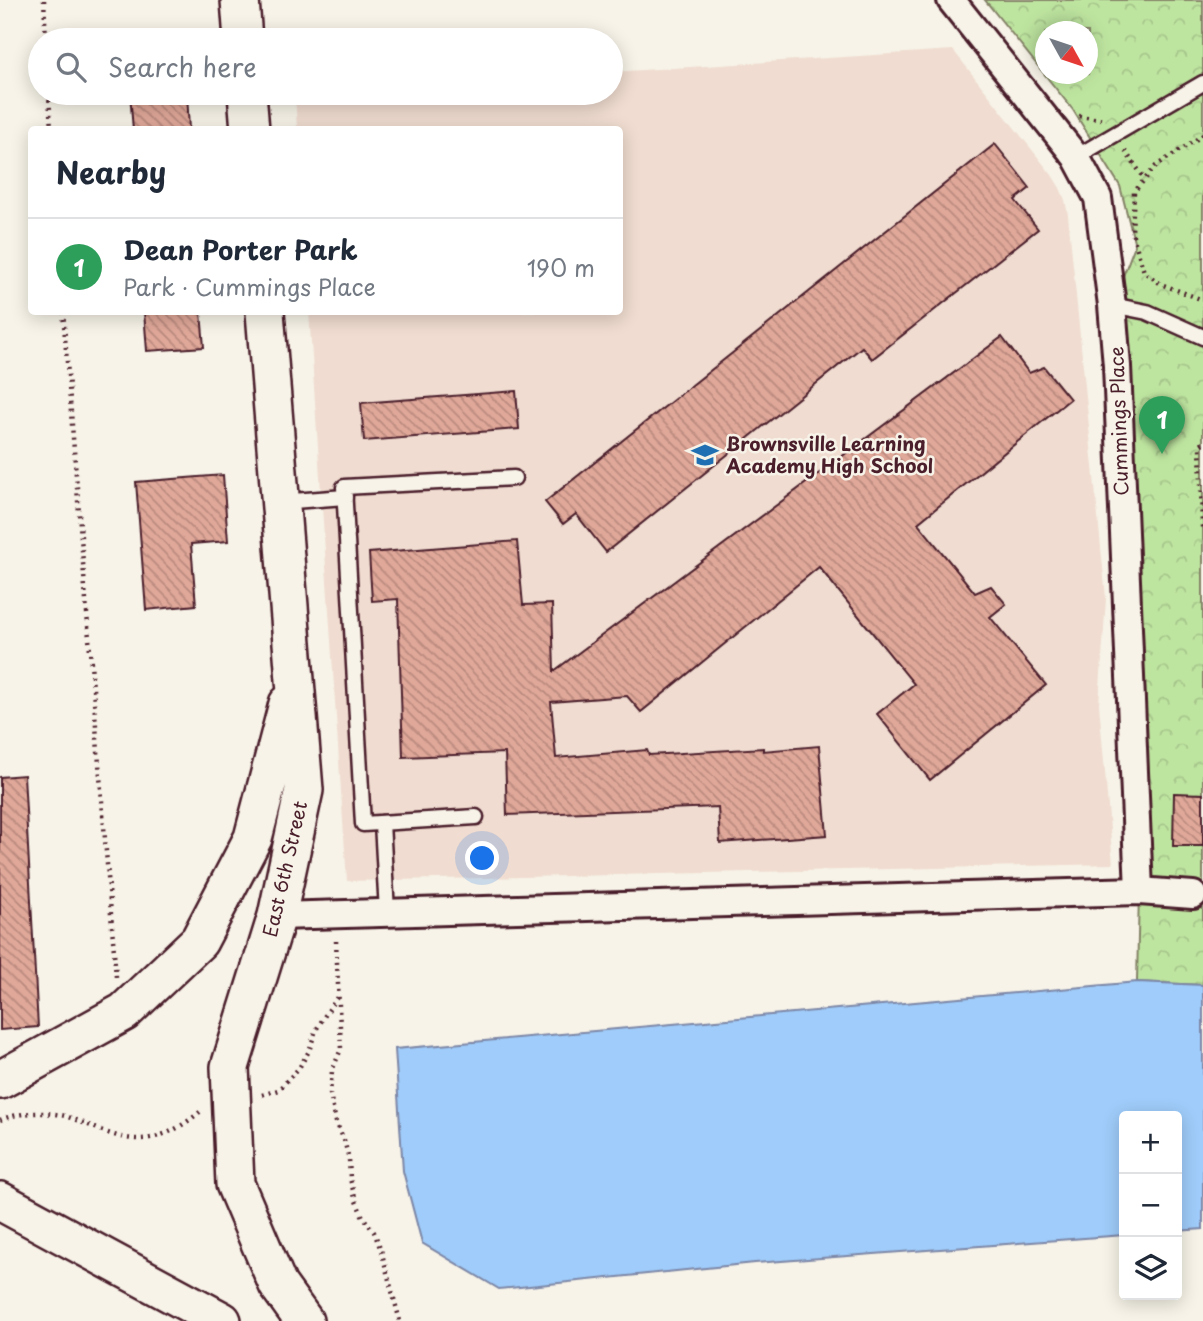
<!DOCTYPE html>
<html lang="en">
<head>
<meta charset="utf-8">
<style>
  :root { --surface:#fff; --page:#f6f6f7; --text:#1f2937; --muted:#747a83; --line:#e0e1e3; --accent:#7c3aed }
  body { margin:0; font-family:"Playpen Sans",sans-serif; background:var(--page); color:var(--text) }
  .controls { position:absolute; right:21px; bottom:21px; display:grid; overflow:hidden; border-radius:7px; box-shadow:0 4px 18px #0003 }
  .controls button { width:63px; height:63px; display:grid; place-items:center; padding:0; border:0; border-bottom:2px solid var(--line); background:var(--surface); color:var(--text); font:35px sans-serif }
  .compass { position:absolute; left:1035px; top:21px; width:63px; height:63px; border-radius:50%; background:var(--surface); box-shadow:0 4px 18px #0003; rotate:130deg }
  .you { position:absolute; left:483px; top:859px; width:24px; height:24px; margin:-18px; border:5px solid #fff; border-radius:50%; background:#1a73e8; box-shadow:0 0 0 10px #1a73e833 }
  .badge { display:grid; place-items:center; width:46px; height:46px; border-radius:50%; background:var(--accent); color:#fff; font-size:23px; font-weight:700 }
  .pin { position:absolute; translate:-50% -58px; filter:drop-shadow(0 2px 4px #0008) }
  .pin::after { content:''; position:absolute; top:37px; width:24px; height:21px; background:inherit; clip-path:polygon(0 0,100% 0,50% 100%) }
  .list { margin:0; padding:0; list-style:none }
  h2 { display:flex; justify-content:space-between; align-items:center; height:91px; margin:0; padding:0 28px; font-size:30px }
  h2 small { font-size:23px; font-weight:400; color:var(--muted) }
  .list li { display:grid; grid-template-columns:46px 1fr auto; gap:21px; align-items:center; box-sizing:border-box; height:98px; padding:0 28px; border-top:2px solid var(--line) }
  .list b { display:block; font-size:26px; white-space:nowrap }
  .list p { margin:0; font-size:23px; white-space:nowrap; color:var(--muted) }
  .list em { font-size:23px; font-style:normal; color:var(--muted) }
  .icon { flex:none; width:38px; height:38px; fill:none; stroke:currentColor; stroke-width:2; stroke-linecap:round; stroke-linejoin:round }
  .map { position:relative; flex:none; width:1203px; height:1321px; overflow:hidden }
  .search { position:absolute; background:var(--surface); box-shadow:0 4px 18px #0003; left:28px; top:28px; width:595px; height:77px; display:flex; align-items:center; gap:18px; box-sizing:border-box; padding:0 24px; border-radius:38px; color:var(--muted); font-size:26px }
  .panel { position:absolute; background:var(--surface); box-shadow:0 4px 18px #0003; left:28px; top:126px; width:595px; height:189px; border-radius:7px }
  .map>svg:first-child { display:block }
  .built { fill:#f0dcd0 }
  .park { fill:url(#park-crowns); stroke:#848266; stroke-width:2; fill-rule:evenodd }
  .water { fill:#9fccfa; stroke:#7d87a7; stroke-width:2 }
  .building { fill:url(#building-back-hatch); stroke:#4a1f2b; stroke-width:2 }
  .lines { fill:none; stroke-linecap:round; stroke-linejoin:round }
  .service-casing { stroke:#4a1f2b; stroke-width:19 }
  .minor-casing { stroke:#4a1f2b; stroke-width:32 }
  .secondary-casing { stroke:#4a1f2b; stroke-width:42 }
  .path { stroke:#4a1f2b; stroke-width:4.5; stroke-dasharray:2 5; stroke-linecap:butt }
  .service { stroke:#f7f3e8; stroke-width:14 }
  .minor { stroke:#f7f3e8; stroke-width:26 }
  .secondary { stroke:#f7f3e8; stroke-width:37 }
  .labels { text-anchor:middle; stroke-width:5; stroke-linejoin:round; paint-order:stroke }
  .street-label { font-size:19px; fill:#4a1f2b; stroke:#f7f3e8 }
  .poi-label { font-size:19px; font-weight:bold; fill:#4a1f2b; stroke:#f7f3e8; text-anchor:start }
</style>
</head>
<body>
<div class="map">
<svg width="1203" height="1321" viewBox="0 0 1203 1321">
  <defs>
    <pattern id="park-crowns" width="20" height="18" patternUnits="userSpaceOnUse" patternTransform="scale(1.75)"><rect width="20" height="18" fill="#bee5a0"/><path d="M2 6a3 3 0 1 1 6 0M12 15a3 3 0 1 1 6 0" fill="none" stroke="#a5c48a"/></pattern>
    <pattern id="building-back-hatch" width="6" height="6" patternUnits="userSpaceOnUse" patternTransform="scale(1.75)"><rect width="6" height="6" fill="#e0a899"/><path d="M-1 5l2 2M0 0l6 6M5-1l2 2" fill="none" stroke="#b8887d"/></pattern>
  </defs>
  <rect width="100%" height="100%" fill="#f7f3e8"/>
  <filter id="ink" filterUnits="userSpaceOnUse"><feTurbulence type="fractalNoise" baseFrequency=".0143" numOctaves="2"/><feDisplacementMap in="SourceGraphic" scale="14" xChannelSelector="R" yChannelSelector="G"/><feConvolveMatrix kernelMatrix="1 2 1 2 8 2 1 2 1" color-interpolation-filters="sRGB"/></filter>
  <g filter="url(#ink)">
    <path class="built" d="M953 50 1052 175 1060 188 1065 200 1068 215 1106 598 1099 704 1113 864 347 881 309 312H620V130L297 129 295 93H611V72Z"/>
    <path class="park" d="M985 0H1203V985L1137 982 1139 891 1112 305 1135 245 1120 186 1073 110ZM1046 32H1088V74H1046Z"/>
    <path class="water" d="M1137 982 1203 985V1229L1177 1231V1116H1124V1235L755 1263 499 1289 422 1243 403 1171 395 1049Z"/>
    <g class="building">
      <path d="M130 93H187L189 130H133Z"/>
      <path d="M995 144 1030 188 1015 200 1038 229 872 359 862 347 606 552 576 514 563 524 545 502Z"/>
      <path d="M144 312H201L204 347 147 351Z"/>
      <path d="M1002 337 1029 373 1044 367 1070 399 918 523 975 593 991 586 1006 604 990 617 1046 685 930 780 877 714 914 684 819 567 641 712 627 696 551 702 556 758 647 750 649 755 763 748V751L819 746 827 835 720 843 718 807 507 815 505 753 403 757 398 599 372 601 369 553 517 541 523 605 552 604 554 671Z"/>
      <path d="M516 391 519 429 364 441 361 403Z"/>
      <path d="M223 475 228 541 191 544 196 605 146 610 136 482Z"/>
      <path d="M24 775 38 1027 0 1030V777Z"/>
      <path d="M1174 793 1203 794V846H1173Z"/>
    </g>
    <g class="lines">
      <g class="service-casing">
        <g id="service">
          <path d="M1076 157 1203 83"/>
          <path d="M1112 305 1147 312 1203 337"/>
          <path d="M280 502 345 497"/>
          <path d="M476 817 363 824 344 487 514 478"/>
          <path d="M382 823 387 912"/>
        </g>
      </g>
      <g class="minor-casing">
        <g id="minor">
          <path d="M951 0 1076 157 1098 198 1112 305 1117 366 1139 891"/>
          <path d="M277 916 1139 891 1193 895"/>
        </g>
      </g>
      <g class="secondary-casing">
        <g id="secondary">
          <path d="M240 0 243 40"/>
          <path d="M247 93 250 130"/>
          <path d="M265 312 304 790 277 916 230 1067 235 1184 278 1285 304 1321"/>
          <path d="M0 1080 124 1012 199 941 253 838 288 704"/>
          <path d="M0 1201 222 1321"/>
        </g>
      </g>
      <g class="path">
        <path d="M44 0 46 40"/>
        <path d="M49 93 51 130"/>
        <path d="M1079 116 1101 119"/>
        <path d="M1203 135 1156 166 1134 192 1132 232 1144 272 1161 284 1203 300"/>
        <path d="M1125 151 1145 179"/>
        <path d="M63 312 116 977"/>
        <path d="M1203 443 1200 445 1202 528 1203 529"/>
        <path d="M336 941 341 1049 332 1071 330 1094 336 1122 344 1140 349 1159 350 1179 356 1201 363 1217 374 1232 381 1250 400 1321"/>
        <path d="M262 1095 278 1090 299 1068 309 1051 316 1030 327 1012 339 996"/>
        <path d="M0 1120C19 1112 46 1111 65 1116 99 1127 127 1149 164 1134 178 1129 190 1120 201 1111"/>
      </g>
      <use href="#service" class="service"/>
      <use href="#minor" class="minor"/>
      <use href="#secondary" class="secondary"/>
    </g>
  </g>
  <defs>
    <g id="school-bare" transform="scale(2.1)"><path d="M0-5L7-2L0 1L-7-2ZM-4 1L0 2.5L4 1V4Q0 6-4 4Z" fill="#1f6fb2" stroke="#f7f3e8" stroke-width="2.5" paint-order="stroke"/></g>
  </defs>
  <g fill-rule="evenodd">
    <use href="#school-bare" x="705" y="455"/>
  </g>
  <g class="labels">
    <g class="street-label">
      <text transform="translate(1119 421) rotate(-92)" y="7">Cummings Place</text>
      <text transform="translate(285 869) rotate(-77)" y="7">East 6th Street</text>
    </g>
    <g class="poi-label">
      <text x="726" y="451">Brownsville Learning<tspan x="726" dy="22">Academy High School</tspan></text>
    </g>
  </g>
</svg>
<div class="controls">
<button>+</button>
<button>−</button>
<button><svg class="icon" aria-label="layers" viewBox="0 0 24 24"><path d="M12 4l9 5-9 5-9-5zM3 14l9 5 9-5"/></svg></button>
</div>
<svg class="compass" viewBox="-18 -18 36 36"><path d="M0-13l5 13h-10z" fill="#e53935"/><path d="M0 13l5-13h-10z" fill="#747a83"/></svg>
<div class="you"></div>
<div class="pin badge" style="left:1162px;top:454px;background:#2e9e5b">1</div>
<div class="search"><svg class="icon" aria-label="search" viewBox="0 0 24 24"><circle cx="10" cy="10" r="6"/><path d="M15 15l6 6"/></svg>Search here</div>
<section class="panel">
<h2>Nearby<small></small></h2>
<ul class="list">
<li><span class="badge" style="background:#2e9e5b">1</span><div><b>Dean Porter Park</b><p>Park · Cummings Place</p></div><em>190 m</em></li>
</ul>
</section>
</div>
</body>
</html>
